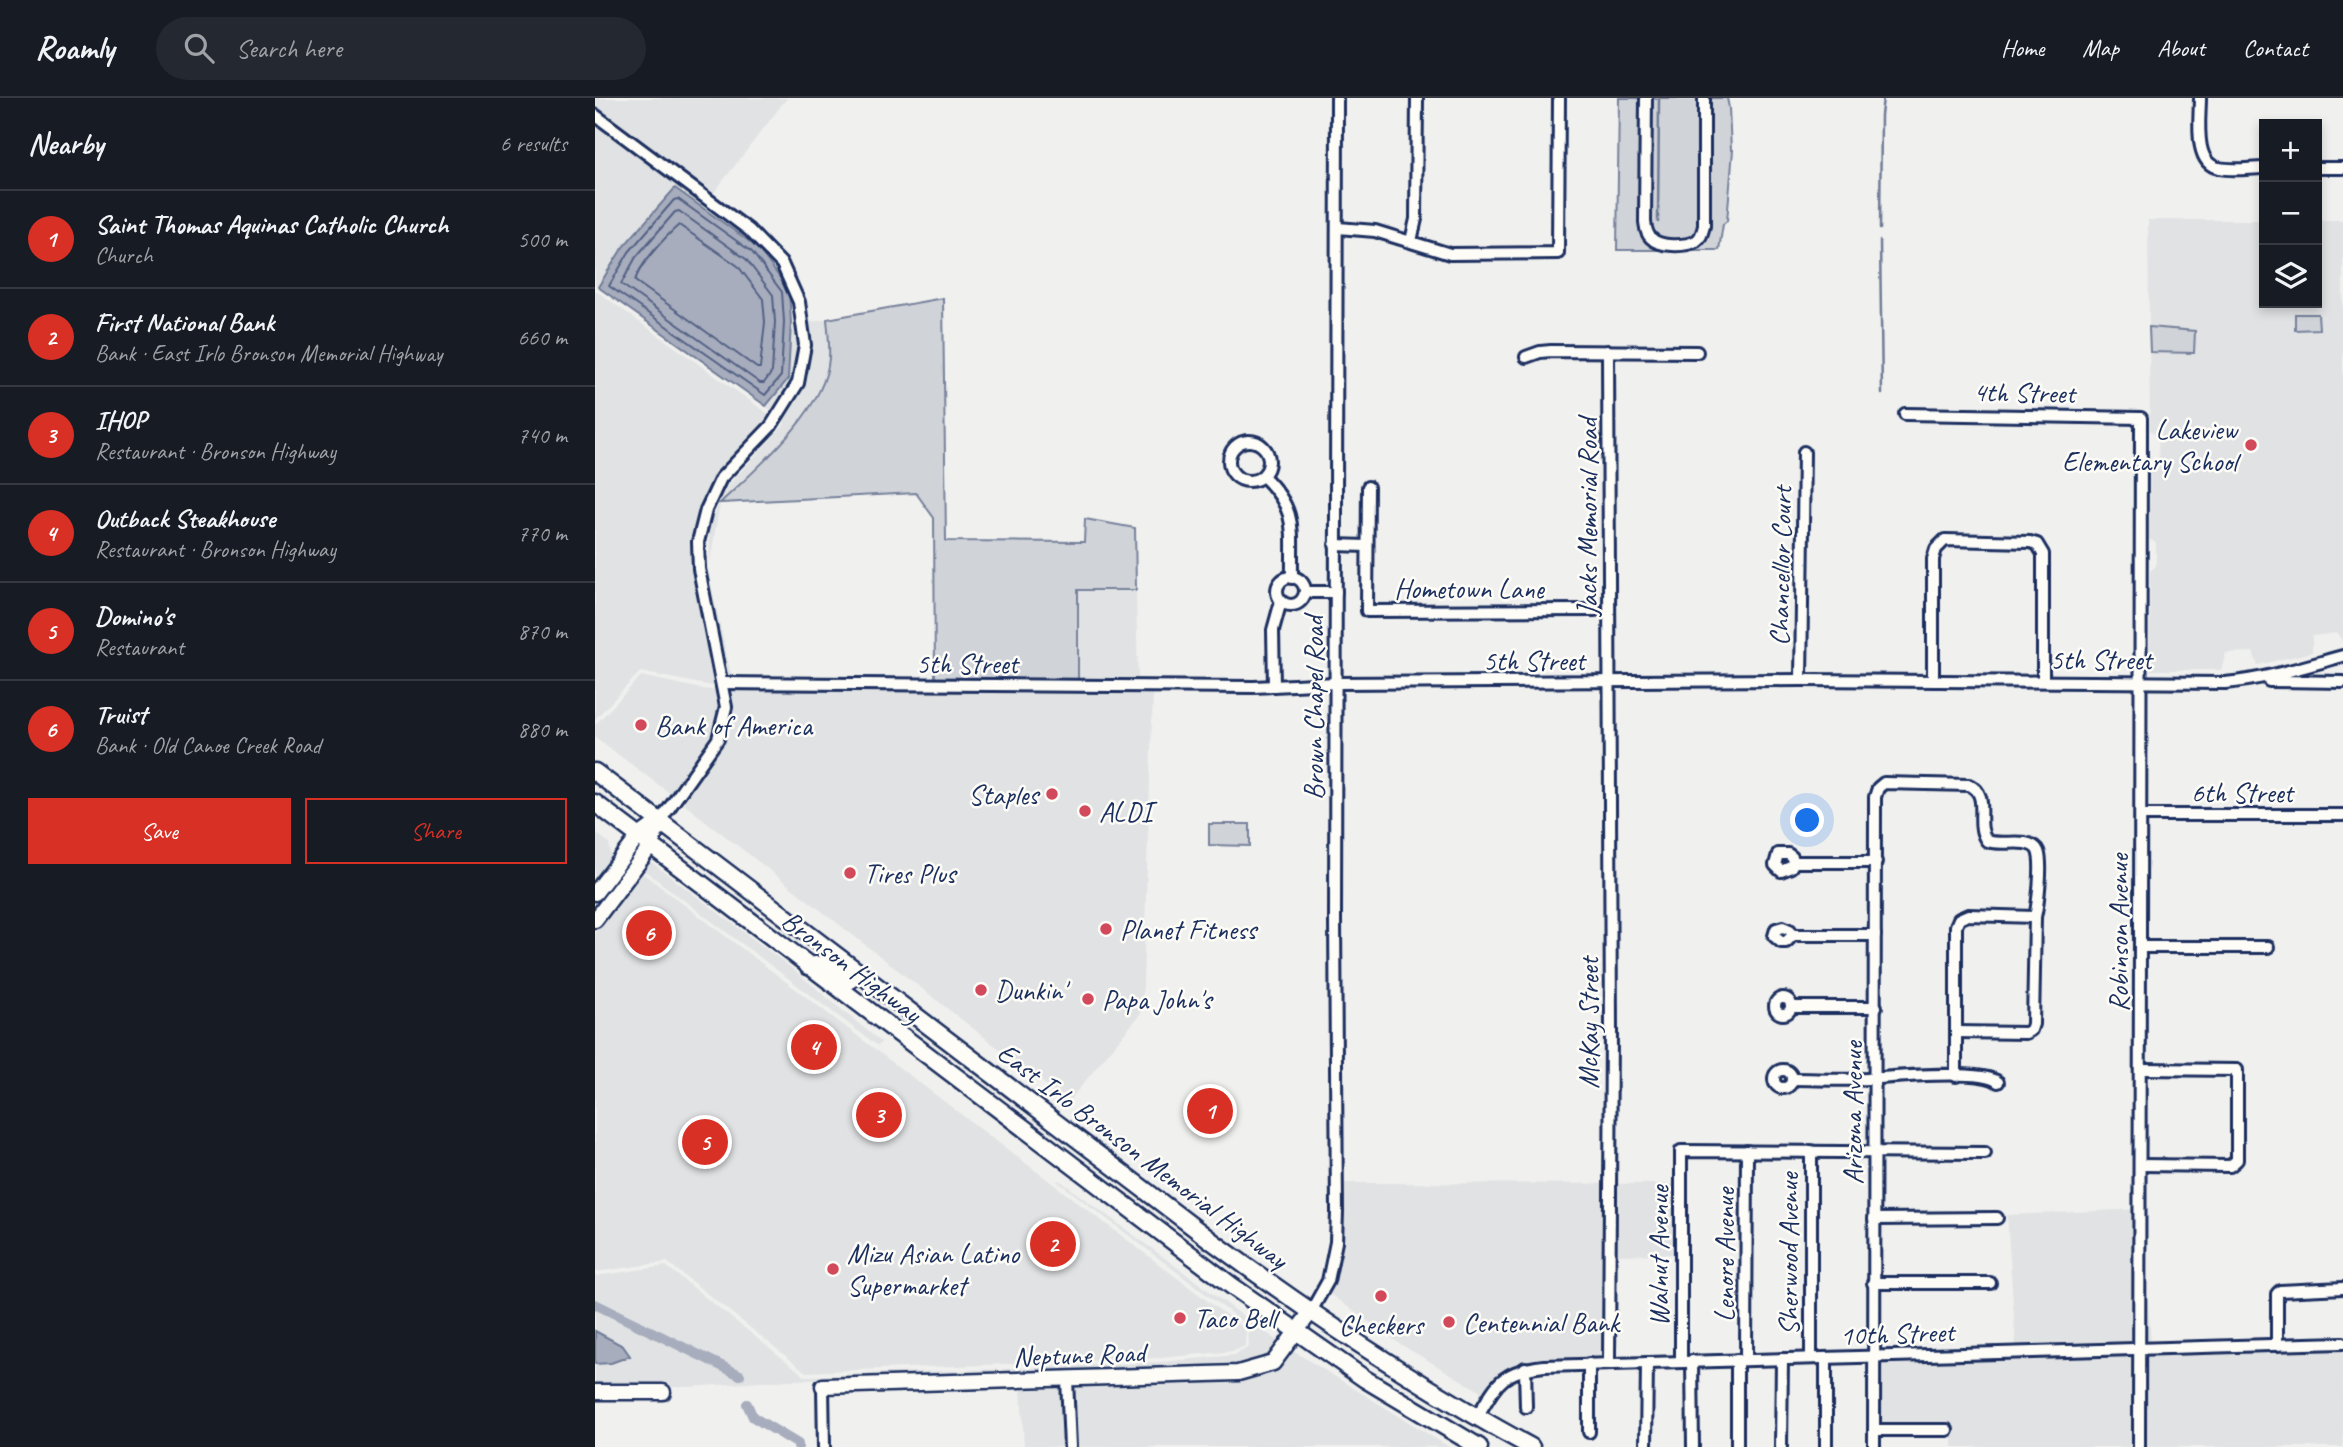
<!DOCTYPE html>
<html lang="en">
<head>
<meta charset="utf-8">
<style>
  :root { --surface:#171b24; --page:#242831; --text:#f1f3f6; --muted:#9ea1a6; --line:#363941; --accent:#d93025 }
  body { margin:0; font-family:Caveat,sans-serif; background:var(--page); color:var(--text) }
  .controls { position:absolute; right:21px; top:21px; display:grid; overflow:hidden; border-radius:0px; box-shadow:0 4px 10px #0003 }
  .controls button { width:63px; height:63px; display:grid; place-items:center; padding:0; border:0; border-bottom:2px solid var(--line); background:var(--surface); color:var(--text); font:35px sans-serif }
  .you { position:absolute; left:1213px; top:723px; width:24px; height:24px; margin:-18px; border:5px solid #fff; border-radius:50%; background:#1a73e8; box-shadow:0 0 0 10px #1a73e833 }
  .badge { display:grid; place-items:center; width:46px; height:46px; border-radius:50%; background:var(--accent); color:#fff; font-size:23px; font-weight:700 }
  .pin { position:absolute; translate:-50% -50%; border:4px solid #fff; box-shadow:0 2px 7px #0006 }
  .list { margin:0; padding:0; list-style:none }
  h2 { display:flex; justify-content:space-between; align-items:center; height:91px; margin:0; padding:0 28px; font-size:30px }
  h2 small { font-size:23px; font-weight:400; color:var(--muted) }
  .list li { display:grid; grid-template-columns:46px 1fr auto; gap:21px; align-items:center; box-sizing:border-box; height:98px; padding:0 28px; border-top:2px solid var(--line) }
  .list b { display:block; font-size:26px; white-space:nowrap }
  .list p { margin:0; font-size:23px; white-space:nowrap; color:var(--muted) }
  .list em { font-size:23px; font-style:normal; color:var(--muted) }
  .actions { display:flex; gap:14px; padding:21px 28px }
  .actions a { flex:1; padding:16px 0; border:2px solid var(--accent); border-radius:0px; text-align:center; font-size:24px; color:var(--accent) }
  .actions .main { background:var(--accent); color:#fff }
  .icon { flex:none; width:38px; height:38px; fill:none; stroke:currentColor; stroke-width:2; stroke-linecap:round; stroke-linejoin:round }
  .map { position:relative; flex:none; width:1748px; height:1349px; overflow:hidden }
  header { display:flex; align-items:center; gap:42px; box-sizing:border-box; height:98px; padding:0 35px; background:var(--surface); border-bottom:2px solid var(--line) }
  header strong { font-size:33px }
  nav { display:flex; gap:38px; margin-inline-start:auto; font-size:24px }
  .search { width:490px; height:63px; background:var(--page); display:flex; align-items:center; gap:18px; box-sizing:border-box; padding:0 24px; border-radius:38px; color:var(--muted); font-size:26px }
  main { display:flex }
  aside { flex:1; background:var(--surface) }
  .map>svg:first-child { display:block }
  .built { fill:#e0e2e3 }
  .green { fill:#d0d3d8; stroke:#76819b; stroke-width:2 }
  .water { fill:#a7adbd; stroke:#6f7b97; stroke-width:2 }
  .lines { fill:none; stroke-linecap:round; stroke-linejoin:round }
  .shore { stroke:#536184; stroke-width:2 }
  .stream { stroke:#6f7b97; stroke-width:2.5 }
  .canal { stroke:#a7adbd; stroke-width:10 }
  .minor-casing { stroke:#1b2f5e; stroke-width:16 }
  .major-casing { stroke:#1b2f5e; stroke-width:19 }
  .highway-casing { stroke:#1b2f5e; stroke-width:21 }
  .minor { stroke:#fdfcf7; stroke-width:10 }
  .major { stroke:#fdfcf7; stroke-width:14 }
  .highway { stroke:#fdfcf7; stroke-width:16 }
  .poi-dot { fill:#d1495b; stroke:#fdfcf7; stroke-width:2.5 }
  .labels { text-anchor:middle; stroke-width:5; stroke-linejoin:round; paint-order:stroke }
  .street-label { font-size:28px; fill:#1b2f5e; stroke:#fdfcf7 }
  .poi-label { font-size:28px; fill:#1b2f5e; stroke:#fdfcf7; text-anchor:start }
</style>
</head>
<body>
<header>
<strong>Roamly</strong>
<div class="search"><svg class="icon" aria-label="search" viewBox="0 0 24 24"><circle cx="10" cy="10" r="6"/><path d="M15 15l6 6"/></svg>Search here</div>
<nav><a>Home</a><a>Map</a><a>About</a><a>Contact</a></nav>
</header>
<main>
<aside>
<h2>Nearby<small>6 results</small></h2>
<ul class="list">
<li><span class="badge">1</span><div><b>Saint Thomas Aquinas Catholic Church</b><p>Church</p></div><em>500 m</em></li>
<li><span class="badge">2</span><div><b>First National Bank</b><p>Bank · East Irlo Bronson Memorial Highway</p></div><em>660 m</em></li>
<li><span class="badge">3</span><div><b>IHOP</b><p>Restaurant · Bronson Highway</p></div><em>740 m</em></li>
<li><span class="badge">4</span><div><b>Outback Steakhouse</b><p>Restaurant · Bronson Highway</p></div><em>770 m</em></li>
<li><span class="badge">5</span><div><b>Domino's</b><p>Restaurant</p></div><em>870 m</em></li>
<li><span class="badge">6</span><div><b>Truist</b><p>Bank · Old Canoe Creek Road</p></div><em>880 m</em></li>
</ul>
<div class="actions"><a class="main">Save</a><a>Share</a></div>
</aside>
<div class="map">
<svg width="1748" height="1349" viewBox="0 0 1748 1349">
  <rect width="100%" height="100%" fill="#f0f0ee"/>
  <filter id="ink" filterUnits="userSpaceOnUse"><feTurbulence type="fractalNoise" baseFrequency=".0143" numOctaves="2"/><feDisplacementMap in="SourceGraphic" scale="14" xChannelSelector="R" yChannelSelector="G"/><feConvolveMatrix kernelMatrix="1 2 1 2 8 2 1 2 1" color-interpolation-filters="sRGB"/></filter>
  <g filter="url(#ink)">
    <g class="built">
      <path d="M0 0H192L107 110 80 91 28 149 3 189 0 187Z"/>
      <path d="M1553 122H1669V205H1722V122H1748V544L1742 535 1717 538V554L1663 567 1658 554 1631 555 1626 572H1555V473L1561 468V445L1554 441 1555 374 1564 368 1563 339 1555 332Z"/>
      <path d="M0 192 186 325 131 383 123 398 110 431 109 455 136 577 117 588 45 574 0 621Z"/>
      <path d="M232 221 234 261 229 283 213 313 185 347 125 405 115 463 114 432 126 400 134 386 190 326 188 321 165 304 171 308 193 281 196 228Z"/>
      <path d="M483 492H541L543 583 559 584 483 583Z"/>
      <path d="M46 578 107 591 118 592 123 590 126 609 119 639 77 697 0 639V627Z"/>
      <path d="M132 590 558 594 547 914 473 1004 85 703 128 643 136 613Z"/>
      <path d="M0 734 14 745 17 763 0 785Z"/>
      <path d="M52 761 194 868 286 944 283 948 46 770Z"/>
      <path d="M46 774 651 1232 650 1248 639 1253 566 1260 211 1274 72 1164 0 1174V835Z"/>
      <path d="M464 1082 667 1232 687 1246 676 1260 643 1270 420 1278 406 1271 567 1264 640 1257 654 1249 653 1228 462 1083Z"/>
      <path d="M747 1085 1081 1086 1080 1156 1016 1157 1017 1260 952 1262 929 1265 913 1271 898 1283 890 1296 805 1246 732 1194Z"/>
      <path d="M1546 1111 1556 1245 1421 1249 1412 1117Z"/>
      <path d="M71 1168 210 1278 404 1271 397 1278 194 1282 93 1289H0V1266L16 1265 28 1248 0 1233V1178Z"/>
      <path d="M1748 1250V1349H1357V1331L1280 1330 1282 1263Z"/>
      <path d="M695 1251 854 1349H429L426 1288 640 1280Z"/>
    </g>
    <g class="green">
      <path d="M1024 0H1132L1134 10 1136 52H1138L1132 123 1128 126 1124 152H1022Z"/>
      <path d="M348 200 351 443 489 444 490 421 540 430 541 492H483V583H340L339 420 321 395 125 405C161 371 231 312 234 260 235 247 233 234 232 221Z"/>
      <path d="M1700 216H1723L1724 231 1700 232Z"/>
      <path d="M1554 229 1600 233 1599 255 1555 254Z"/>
      <path d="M614 726H655V748L614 747Z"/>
    </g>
    <g class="water">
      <path d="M80 90 162 149 194 192 196 224 193 281 171 308 3 189 28 149Z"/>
      <path d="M0 1233 28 1248 35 1258 16 1265 0 1266Z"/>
    </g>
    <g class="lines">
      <g class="shore">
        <path d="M83 101 157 154 187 194 189 224 186 278 170 297 14 188 34 154 79 102Z"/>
        <path d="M84 113 151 161 178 197 180 224 177 274 169 285H165L26 186 41 159 80 114Z"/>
        <path d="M84 127 143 168 168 201 170 224 165 270H162L40 183C44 167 71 138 84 127Z"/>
      </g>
      <g class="stream">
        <path d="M1063 124 1064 0"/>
        <path d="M1285 131 1286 17 1288 0"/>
        <path d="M1285 143 1287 296"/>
      </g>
      <g class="canal">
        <path d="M0 1206 145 1277"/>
        <path d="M152 1306 158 1319 203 1346V1349"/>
      </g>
      <g class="minor-casing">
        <g id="minor">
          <path d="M1051 0 1050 124C1051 130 1051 135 1056 140 1064 149 1090 149 1101 143 1107 139 1107 134 1109 128V0"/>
          <path d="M1605 0C1605 20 1598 66 1624 70 1638 73 1655 70 1669 70"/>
          <path d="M0 17 154 132 187 166 204 204 210 247 203 285 176 328 126 380 111 412 103 444 104 471 131 609 123 641 65 723"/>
          <path d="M1722 70H1748"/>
          <path d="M743 130 780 133 855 156 963 155 964 0"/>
          <path d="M816 143 821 121 822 0"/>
          <path d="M1013 253 1016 933 1014 1265"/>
          <path d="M931 259 945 254 956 253 1102 254"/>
          <path d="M1310 316 1546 320 1544 1349"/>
          <circle cx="654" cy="363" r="20"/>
          <path d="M668 378C704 413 696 432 697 480"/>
          <path d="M773 389 772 513 1000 512"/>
          <path d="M740 447 772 448"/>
          <circle cx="696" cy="493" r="14"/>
          <path d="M710 494H741"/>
          <path d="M1206 582 1209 354"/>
          <path d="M1338 583V461L1341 451 1350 442 1435 444 1442 446 1448 456V583"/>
          <path d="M1674 583 1748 584"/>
          <path d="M127 585 659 589 741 585 1206 582 1630 585C1671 581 1708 569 1748 558"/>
          <path d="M679 588 678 532 686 503"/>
          <path d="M1546 717H1748"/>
          <path d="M1199 764 1196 769 1186 773 1180 767 1183 756H1193L1197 759 1199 764H1281"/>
          <path d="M1198 837 1191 844H1186L1179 838 1181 831 1188 829 1195 832 1198 837H1280"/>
          <path d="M1546 849H1673"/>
          <circle cx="1188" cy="908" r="8"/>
          <path d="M1197 909H1281"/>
          <circle cx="1188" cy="981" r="9"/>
          <path d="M1361 978V828L1364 821 1373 817 1440 819"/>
          <path d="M1197 981C1222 981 1248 983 1273 981 1297 979 1388 971 1403 984"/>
          <path d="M1545 1067 1635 1068 1642 1062V972L1546 971"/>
          <path d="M1279 1121 1402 1120"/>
          <path d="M1278 1185H1395"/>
          <path d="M715 1215 733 1183 741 1144 742 1114 740 821 742 0"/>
          <path d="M1682 1247V1196L1685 1193 1748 1190"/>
          <path d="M1216 1260V1053"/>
          <path d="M1151 1262 1152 1053"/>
          <path d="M1086 1263V1053L1390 1055"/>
          <path d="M1097 1263 1098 1349"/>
          <path d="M930 1270 931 1309"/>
          <path d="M472 1281 475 1349"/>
          <path d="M228 1288 229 1349"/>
          <path d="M882 1319C902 1285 906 1273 949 1268L1748 1245"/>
          <path d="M1279 1332H1352"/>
          <path d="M994 1334V1266"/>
          <path d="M1051 1349 1052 1265"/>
          <path d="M1142 1349V1262"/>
          <path d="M1186 1349 1187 1261"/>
          <path d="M1231 1349V1260"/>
          <path d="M1279 1349 1280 699 1283 690 1289 685 1374 687C1397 697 1378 726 1392 743 1405 747 1417 743 1430 745 1435 746 1441 748 1443 753 1448 765 1443 806 1440 819L1438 926 1436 932 1431 935 1361 934"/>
        </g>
      </g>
      <g class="major-casing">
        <g id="major">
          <path d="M0 795 44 738 65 723"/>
          <path d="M0 822 56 748 65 723"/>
          <path d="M228 1288 643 1275 678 1265 715 1215"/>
          <path d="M0 1294H68"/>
        </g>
      </g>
      <g class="highway-casing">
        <g id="highway">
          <path d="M0 674 618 1144C720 1219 825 1289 936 1349"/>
          <path d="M0 705 637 1188 770 1281 884 1349"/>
          <path d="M213 868 229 866 255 882"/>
        </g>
      </g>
      <use href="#minor" class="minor"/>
      <use href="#major" class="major"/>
      <use href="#highway" class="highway"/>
    </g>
  </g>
  <g class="poi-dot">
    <circle cx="1656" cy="347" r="7"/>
    <circle cx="46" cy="627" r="7"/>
    <circle cx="457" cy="696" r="7"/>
    <circle cx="490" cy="713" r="7"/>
    <circle cx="255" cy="775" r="7"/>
    <circle cx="511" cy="831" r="7"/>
    <circle cx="386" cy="892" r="7"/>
    <circle cx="493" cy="901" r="7"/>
    <circle cx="238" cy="1171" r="7"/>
    <circle cx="786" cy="1198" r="7"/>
    <circle cx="585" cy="1220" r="7"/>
    <circle cx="854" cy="1224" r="7"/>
  </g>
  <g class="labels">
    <g class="street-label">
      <text transform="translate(1429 294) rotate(1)" y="10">4th Street</text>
      <text transform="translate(992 419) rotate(-90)" y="10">Jacks Memorial Road</text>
      <text transform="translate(1185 468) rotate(-89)" y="10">Chancellor Court</text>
      <text x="874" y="500">Hometown Lane</text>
      <text x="1506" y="571">5th Street</text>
      <text x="939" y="572">5th Street</text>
      <text x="372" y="575">5th Street</text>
      <text transform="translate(718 610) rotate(-90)" y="10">Brown Chapel Road</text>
      <text x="1647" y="704">6th Street</text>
      <text transform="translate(1523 835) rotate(-90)" y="10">Robinson Avenue</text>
      <text transform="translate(257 868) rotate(37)" y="10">Bronson Highway</text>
      <text transform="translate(993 925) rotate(-90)" y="10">McKay Street</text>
      <text transform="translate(1257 1015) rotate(-90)" y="10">Arizona Avenue</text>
      <text transform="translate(548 1057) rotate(37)" y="10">East Irlo Bronson Memorial Highway</text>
      <text transform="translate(1193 1156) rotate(-90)" y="10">Sherwood Avenue</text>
      <text transform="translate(1129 1157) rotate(-90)" y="10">Lenore Avenue</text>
      <text transform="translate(1063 1158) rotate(-90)" y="10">Walnut Avenue</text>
      <text transform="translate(1302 1235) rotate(-2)" y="10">10th Street</text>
      <text transform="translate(484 1256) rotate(-2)" y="10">Neptune Road</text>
    </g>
    <g class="poi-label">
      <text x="1642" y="341" text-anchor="end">Lakeview<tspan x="1642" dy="32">Elementary School</tspan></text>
      <text x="60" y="637">Bank of America</text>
      <text x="443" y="706" text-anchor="end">Staples</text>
      <text x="504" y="723">ALDI</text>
      <text x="269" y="785">Tires Plus</text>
      <text x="525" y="841">Planet Fitness</text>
      <text x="400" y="902">Dunkin'</text>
      <text x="507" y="911">Papa John's</text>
      <text x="252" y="1165">Mizu Asian Latino<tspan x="252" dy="32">Supermarket</tspan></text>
      <text x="599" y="1230">Taco Bell</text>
      <text x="868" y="1234">Centennial Bank</text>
      <text x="786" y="1236" text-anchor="middle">Checkers</text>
    </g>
  </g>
</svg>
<div class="controls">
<button>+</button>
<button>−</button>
<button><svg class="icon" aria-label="layers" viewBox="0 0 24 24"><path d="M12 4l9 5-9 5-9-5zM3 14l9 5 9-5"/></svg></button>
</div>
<div class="you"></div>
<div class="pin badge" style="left:615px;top:1013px">1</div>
<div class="pin badge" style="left:458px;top:1146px">2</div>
<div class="pin badge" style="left:284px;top:1017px">3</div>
<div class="pin badge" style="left:219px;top:949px">4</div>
<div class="pin badge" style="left:110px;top:1044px">5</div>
<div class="pin badge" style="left:54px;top:835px">6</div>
</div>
</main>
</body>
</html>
